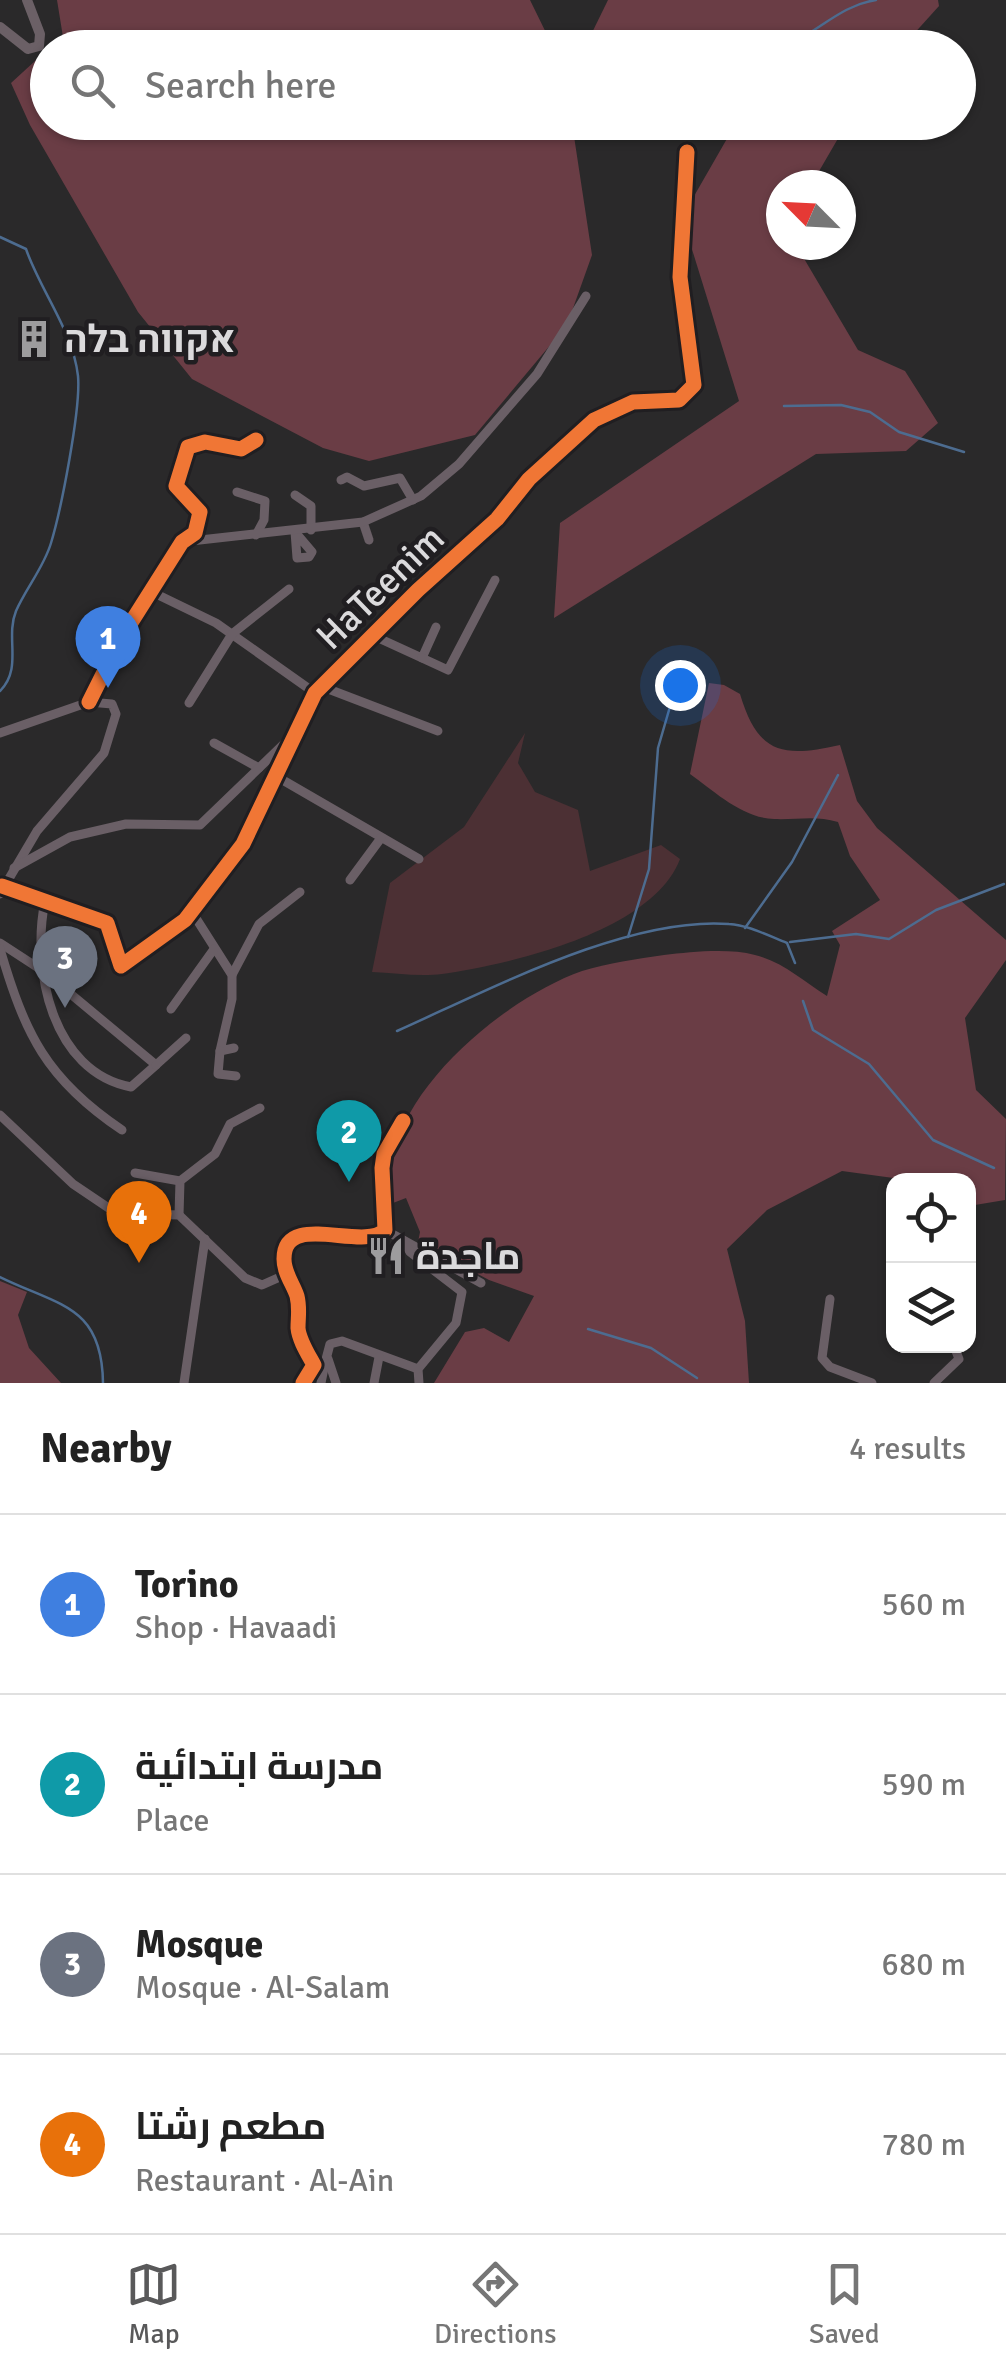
<!DOCTYPE html>
<html lang="en">
<head>
<meta charset="utf-8">
<style>
  :root { --surface:#fff; --page:#f6f6f6; --text:#222; --muted:#767676; --line:#e0e0e0; --accent:#59595a }
  body { margin:0; font-family:Signika,Cairo,Heebo,sans-serif; background:var(--page); color:var(--text) }
  .controls { position:absolute; right:30px; bottom:30px; display:grid; overflow:hidden; border-radius:20px; box-shadow:0 2px 8px #0004 }
  .controls button { width:90px; height:90px; display:grid; place-items:center; padding:0; border:0; border-bottom:2px solid var(--line); background:var(--surface); color:var(--text); font:50px sans-serif }
  .compass { position:absolute; left:766px; top:170px; width:90px; height:90px; border-radius:50%; background:var(--surface); box-shadow:0 2px 8px #0004; rotate:294deg }
  .you { position:absolute; left:680px; top:685px; width:35px; height:35px; margin:-25px; border:8px solid #fff; border-radius:50%; background:#1a73e8; box-shadow:0 0 0 15px #1a73e833 }
  .badge { display:grid; place-items:center; width:65px; height:65px; border-radius:50%; background:var(--accent); color:#fff; font-size:32px; font-weight:700 }
  .pin { position:absolute; translate:-50% -82px; filter:drop-shadow(0 2px 5px #0008) }
  .pin::after { content:''; position:absolute; top:52px; width:35px; height:30px; background:inherit; clip-path:polygon(0 0,100% 0,50% 100%) }
  .list { margin:0; padding:0; list-style:none }
  h2 { display:flex; justify-content:space-between; align-items:center; height:130px; margin:0; padding:0 40px; font-size:42px }
  h2 small { font-size:32px; font-weight:400; color:var(--muted) }
  .list li { display:grid; grid-template-columns:65px 1fr auto; gap:30px; align-items:center; box-sizing:border-box; height:180px; padding:0 40px; border-top:2px solid var(--line) }
  .list b { display:block; font-size:38px; white-space:nowrap }
  .list p { margin:0; font-size:32px; white-space:nowrap; color:var(--muted) }
  .list em { font-size:32px; font-style:normal; color:var(--muted) }
  .icon { flex:none; width:55px; height:55px; fill:none; stroke:currentColor; stroke-width:2; stroke-linecap:round; stroke-linejoin:round }
  .map { position:relative; flex:none; width:1006px; height:1383px; overflow:hidden }
  .search { position:absolute; background:var(--surface); box-shadow:0 2px 8px #0004; left:30px; right:30px; top:30px; height:110px; display:flex; align-items:center; gap:25px; box-sizing:border-box; padding:0 35px; border-radius:55px; color:var(--muted); font-size:38px }
  .sheet { height:850px; background:var(--surface) }
  nav { display:flex; justify-content:space-around; align-items:center; box-sizing:border-box; height:140px; border-top:2px solid var(--line); background:var(--surface); font-size:28px; color:var(--muted) }
  nav a { display:grid; justify-items:center; gap:5px }
  nav .on { color:var(--accent) }
  .map>svg:first-child { display:block }
  .green { fill:#4c3034 }
  .forest { fill:#6a3d45 }
  .lines { fill:none; stroke-linecap:round; stroke-linejoin:round }
  .stream { stroke:#4d6c90; stroke-width:2.5 }
  .minor { stroke:#6a5f66; stroke-width:9 }
  .major { stroke:#6b6066; stroke-width:10 }
  .cycleway-casing { stroke:#201e21; stroke-width:21 }
  .cycleway { stroke:#f07635; stroke-width:15 }
  .labels { text-anchor:middle; stroke-width:9; stroke-linejoin:round; paint-order:stroke }
  .poi-label { font-size:38px; font-weight:bold; fill:#dbdadc; stroke:#201e21; text-anchor:start }
  .street-label { font-size:38px; fill:#dbdadc; stroke:#201e21 }
</style>
</head>
<body>
<div class="map">
<svg width="1006" height="1383" viewBox="0 0 1006 1383">
  <rect width="100%" height="100%" fill="#2a292a"/>
  <path class="green" d="M525 733 518 763 535 792 578 810 590 871 661 845 680 859C653 931 512 964 442 974 420 977 395 973 372 972L390 883 464 827Z"/>
  <g class="forest">
    <path d="M57 0H530L553 47H51L63 37Z"/>
    <path d="M608 0H938L939 6 902 47H585Z"/>
    <path d="M47 50 48 122 572 123 592 255 567 325 475 435 369 461 323 448 192 379 138 312 30 125 11 83Z"/>
    <path d="M736 123H847L811 185H781V245H796L858 350 905 371 938 423 906 451 816 454 554 618 560 523 739 401 682 217Z"/>
    <path d="M709 683 724 685 740 694C758 754 782 758 840 745L857 801 877 828 1006 940V960L965 1018 976 1090 1006 1119 1005 1200 969 1206 968 1180H908L842 1171 767 1210 727 1249 745 1321 749 1383H434L465 1332 484 1328 509 1342 534 1296 489 1280 418 1242 420 1232 406 1198 393 1203C392 1191 389 1176 391 1165 403 1083 508 997 582 971 608 963 637 959 664 955 691 952 728 948 755 955 783 962 803 981 827 996L840 945 832 931 880 900 850 856 838 822C815 815 797 820 774 819 742 818 714 791 690 774Z"/>
    <path d="M0 1281 27 1292 18 1315 29 1348 61 1383H0Z"/>
  </g>
  <g class="lines">
    <g class="stream">
      <path d="M777 48C813 39 836 6 876 0"/>
      <path d="M0 237 26 249C40 290 73 331 78 376 81 409 61 510 51 543 44 567 26 588 16 611 5 638 23 668 0 691"/>
      <path d="M784 406 841 405 870 412 899 432 964 452"/>
      <path d="M745 928 792 862 838 775"/>
      <path d="M628 937 649 869 658 748 676 686"/>
      <path d="M790 942 856 934 889 939 936 910 1004 884"/>
      <path d="M803 1001 813 1030 869 1064 933 1140 994 1168"/>
      <path d="M397 1031C489 990 628 916 729 924 748 925 769 936 787 943L795 963"/>
      <path d="M0 1277C59 1306 102 1305 103 1383"/>
      <path d="M588 1329 651 1348 697 1378"/>
    </g>
    <g class="minor">
      <path d="M341 480 347 477 364 486 400 478 413 500"/>
      <path d="M237 492 265 501 264 520 256 535"/>
      <path d="M295 495 311 506V530"/>
      <path d="M363 522 369 540"/>
      <path d="M295 532 312 552 309 557 297 558Z"/>
      <path d="M182 542 363 522 421 496 459 464 537 374 586 296"/>
      <path d="M152 592 216 623 315 693"/>
      <path d="M374 636 422 658 436 627"/>
      <path d="M422 658 448 670 495 580"/>
      <path d="M323 687 438 731"/>
      <path d="M89 702 120 640 182 542 195 533 200 512 176 486 188 447 205 442 241 449 256 440"/>
      <path d="M189 703 232 634 289 589"/>
      <path d="M0 733 89 702 112 704 116 714 104 753 37 831 0 894"/>
      <path d="M214 743 259 768"/>
      <path d="M274 775 419 859"/>
      <path d="M14 868 70 837 126 824 200 825 289 739"/>
      <path d="M350 880 381 838"/>
      <path d="M2 886 107 923 121 966 185 920 243 844 315 693 418 590 497 519 529 479 594 420 633 402 679 400 694 385 680 277 687 152"/>
      <path d="M192 912 232 975V999L220 1051 234 1048"/>
      <path d="M0 943 43 971 156 1065 131 1087C52 1072 31 969 45 901"/>
      <path d="M0 949C25 1034 46 1079 122 1130"/>
      <path d="M232 975 259 924 300 892"/>
      <path d="M171 1009 214 949"/>
      <path d="M220 1051 218 1074 236 1076"/>
      <path d="M156 1065 186 1038"/>
      <path d="M0 1115 73 1184 116 1213 179 1215 245 1278 262 1285 280 1277 291 1280"/>
      <path d="M135 1173 180 1181"/>
      <path d="M179 1215 180 1181 215 1154 230 1124 260 1108"/>
      <path d="M385 1230 481 1283"/>
      <path d="M403 1240 410 1252 462 1292 456 1323 418 1369 419 1383"/>
      <path d="M830 1299 822 1358 830 1367 872 1383"/>
      <path d="M328 1359 336 1383"/>
      <path d="M314 1365 325 1363 330 1344 342 1341 418 1369"/>
      <path d="M184 1383 205 1239"/>
      <path d="M303 1383 314 1365C308 1354 299 1340 298 1328 298 1317 300 1308 297 1296 293 1284 284 1273 284 1259 284 1210 363 1252 385 1230L382 1168 384 1154 403 1121"/>
      <path d="M321 1383 325 1363"/>
      <path d="M374 1383 379 1357"/>
      <path d="M934 1383 959 1359 954 1346"/>
    </g>
    <path class="major" d="M0 27 28 49 39 46 40 34 27 0"/>
    <g class="cycleway-casing">
      <g id="cycleway">
        <path d="M89 702 120 640 182 542 195 533 200 512 176 486 188 447 205 442 241 449 256 440"/>
        <path d="M2 886 107 923 121 966 185 920 243 844 315 693 418 590 497 519 529 479 594 420 633 402 679 400 694 385 680 277 687 152"/>
        <path d="M303 1383 314 1365C308 1354 299 1340 298 1328 298 1317 300 1308 297 1296 293 1284 284 1273 284 1259 284 1210 363 1252 385 1230L382 1168 384 1154 403 1121"/>
      </g>
    </g>
    <use href="#cycleway" class="cycleway"/>
  </g>
  <defs>
    <g id="building-bare" transform="scale(3)"><path d="M-4-6H4V6H1V3H-1V6H-4ZM-2.5-4.3h1.7v1.8h-1.7ZM.8-4.3h1.7v1.8H.8ZM-2.5-1h1.7V.8h-1.7ZM.8-1h1.7V.8H.8Z" fill="#9d9c9e" stroke="#201e21" stroke-width="2.5" paint-order="stroke"/></g>
    <g id="restaurant-bare" transform="scale(3)"><path d="M-5-6h1v4h1v-4h1v4h1v-4h1v5L-1.5 .5V6h-2V.5L-5-1ZM5-6V6H3V1.5H1.5Q1.5-4 5-6Z" fill="#9d9c9e" stroke="#201e21" stroke-width="2.5" paint-order="stroke"/></g>
  </defs>
  <g fill-rule="evenodd">
    <use href="#building-bare" x="34" y="339"/>
    <use href="#restaurant-bare" x="386" y="1256"/>
  </g>
  <g class="labels">
    <g class="poi-label">
      <text x="64" y="352">אקווה בלה</text>
      <text x="416" y="1269">ماجدة</text>
    </g>
    <g class="street-label">
      <text transform="translate(380 587) rotate(-44)" y="13">HaTeenim</text>
    </g>
  </g>
</svg>
<div class="controls">
<button><svg class="icon" aria-label="locate" viewBox="0 0 24 24"><circle cx="12" cy="12" r="6"/><path d="M12 2v4M12 18v4M2 12h4M18 12h4"/></svg></button>
<button><svg class="icon" aria-label="layers" viewBox="0 0 24 24"><path d="M12 4l9 5-9 5-9-5zM3 14l9 5 9-5"/></svg></button>
</div>
<svg class="compass" viewBox="-18 -18 36 36"><path d="M0-13l5 13h-10z" fill="#e53935"/><path d="M0 13l5-13h-10z" fill="#767676"/></svg>
<div class="you"></div>
<div class="pin badge" style="left:108px;top:688px;background:#3f7fe0">1</div>
<div class="pin badge" style="left:349px;top:1182px;background:#0f9aa8">2</div>
<div class="pin badge" style="left:65px;top:1008px;background:#6b7280">3</div>
<div class="pin badge" style="left:139px;top:1263px;background:#e8710a">4</div>
<div class="search"><svg class="icon" aria-label="search" viewBox="0 0 24 24"><circle cx="10" cy="10" r="6"/><path d="M15 15l6 6"/></svg>Search here</div>
</div>
<section class="sheet">
<h2>Nearby<small>4 results</small></h2>
<ul class="list">
<li><span class="badge" style="background:#3f7fe0">1</span><div><b>Torino</b><p>Shop · Havaadi</p></div><em>560 m</em></li>
<li><span class="badge" style="background:#0f9aa8">2</span><div><b>مدرسة ابتدائية</b><p>Place</p></div><em>590 m</em></li>
<li><span class="badge" style="background:#6b7280">3</span><div><b>Mosque</b><p>Mosque · Al-Salam</p></div><em>680 m</em></li>
<li><span class="badge" style="background:#e8710a">4</span><div><b>مطعم رشتا</b><p>Restaurant · Al-Ain</p></div><em>780 m</em></li>
</ul>
</section>
<nav>
<a class="on"><svg class="icon" aria-label="map" viewBox="0 0 24 24"><path d="M3 6l6-2 6 2 6-2v14l-6 2-6-2-6 2zM9 4v14M15 6v14"/></svg>Map</a>
<a><svg class="icon" aria-label="directions" viewBox="0 0 24 24"><path d="M12 3l9 9-9 9-9-9zM9 14v-3h6M13 9l2 2-2 2"/></svg>Directions</a>
<a><svg class="icon" aria-label="saved" viewBox="0 0 24 24"><path d="M7 4h10v16l-5-4-5 4z"/></svg>Saved</a>
</nav>
</body>
</html>
